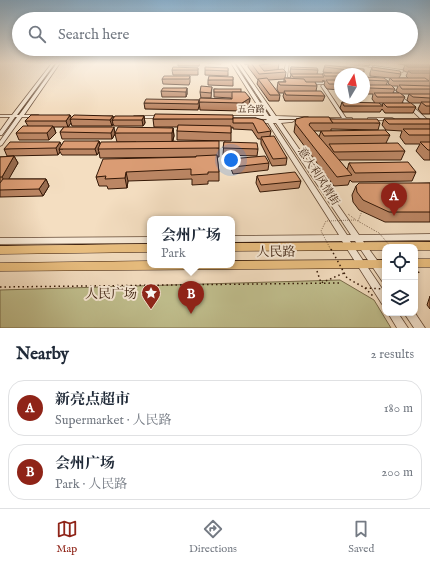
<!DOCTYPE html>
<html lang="en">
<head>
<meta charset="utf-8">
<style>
  :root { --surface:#fff; --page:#f2f2f3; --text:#1f2937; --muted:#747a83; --line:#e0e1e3; --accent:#8f2418 }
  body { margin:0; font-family:"IM FELL English","Noto Serif SC",serif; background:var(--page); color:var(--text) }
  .controls { position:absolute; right:12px; bottom:12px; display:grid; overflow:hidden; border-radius:8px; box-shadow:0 2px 6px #0003 }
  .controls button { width:36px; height:36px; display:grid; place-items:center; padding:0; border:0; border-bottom:1px solid var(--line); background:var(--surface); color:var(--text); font:20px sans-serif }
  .compass { position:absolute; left:334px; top:68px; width:36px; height:36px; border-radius:50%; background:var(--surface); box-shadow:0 2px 6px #0003; rotate:10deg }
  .you { position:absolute; left:231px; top:160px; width:14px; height:14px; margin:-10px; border:3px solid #fff; border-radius:50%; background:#1a73e8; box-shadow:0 0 0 6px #1a73e833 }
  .badge { display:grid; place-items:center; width:26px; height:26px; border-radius:50%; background:var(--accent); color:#fff; font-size:13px; font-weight:700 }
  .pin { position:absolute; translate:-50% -33px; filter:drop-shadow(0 1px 2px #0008) }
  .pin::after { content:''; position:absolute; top:21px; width:14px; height:12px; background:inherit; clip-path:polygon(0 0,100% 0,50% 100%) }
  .popup { position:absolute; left:147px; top:216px; width:88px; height:52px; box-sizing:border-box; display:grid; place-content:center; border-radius:8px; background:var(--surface); filter:drop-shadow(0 1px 3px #0005); font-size:13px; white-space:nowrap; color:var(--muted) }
  .popup b { font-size:15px; color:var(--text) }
  .popup::after { content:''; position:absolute; left:50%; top:100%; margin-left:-8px; border:8px solid transparent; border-top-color:var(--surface) }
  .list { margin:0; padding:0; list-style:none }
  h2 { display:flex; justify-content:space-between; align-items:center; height:52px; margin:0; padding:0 16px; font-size:17px }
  h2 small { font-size:13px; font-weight:400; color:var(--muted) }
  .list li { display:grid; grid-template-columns:26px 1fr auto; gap:12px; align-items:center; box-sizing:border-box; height:56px; margin:0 8px 8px; padding:0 8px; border:1px solid var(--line); border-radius:16px }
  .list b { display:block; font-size:15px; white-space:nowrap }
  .list p { margin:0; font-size:13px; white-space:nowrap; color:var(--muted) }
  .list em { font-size:13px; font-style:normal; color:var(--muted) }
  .icon { flex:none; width:22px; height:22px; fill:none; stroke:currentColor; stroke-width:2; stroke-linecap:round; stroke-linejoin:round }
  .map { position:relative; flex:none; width:430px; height:328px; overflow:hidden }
  .search { position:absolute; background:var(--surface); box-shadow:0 2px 6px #0003; left:12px; right:12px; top:12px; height:44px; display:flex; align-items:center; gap:10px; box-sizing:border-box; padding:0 14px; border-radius:22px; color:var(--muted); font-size:15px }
  .sheet { height:180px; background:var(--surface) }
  nav { display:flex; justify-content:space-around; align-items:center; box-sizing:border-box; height:56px; border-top:1px solid var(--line); background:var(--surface); font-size:11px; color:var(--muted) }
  nav a { display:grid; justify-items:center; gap:2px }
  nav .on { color:var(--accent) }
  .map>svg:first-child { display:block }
  .green { fill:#c1c08f; stroke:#7a6c4b }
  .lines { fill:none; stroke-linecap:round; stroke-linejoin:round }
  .minor-casing { stroke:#644a36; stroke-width:1.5 }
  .major-casing { stroke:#341807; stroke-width:1 }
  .path-far1 { stroke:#341807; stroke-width:1; stroke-dasharray:0.5 1.5; stroke-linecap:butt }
  .path { stroke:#341807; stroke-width:1.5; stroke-dasharray:1.5 3; stroke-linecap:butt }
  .minor { fill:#f8ead7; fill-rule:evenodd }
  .major { fill:#eabf80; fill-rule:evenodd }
  .path-bridge-far1 { stroke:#341807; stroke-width:1; stroke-dasharray:0.5 1.5; stroke-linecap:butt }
  .path-bridge { stroke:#341807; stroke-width:1.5; stroke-dasharray:1.5 3; stroke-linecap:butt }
  .wall { fill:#bb8664; stroke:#341807; fill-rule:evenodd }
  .shaded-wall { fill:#996d51; stroke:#341807 }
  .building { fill:#da9c74; stroke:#341807 }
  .labels { text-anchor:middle; stroke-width:4; stroke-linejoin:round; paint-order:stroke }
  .far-street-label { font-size:9px; fill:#341807; stroke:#f8ead7 }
  .street-label { font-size:11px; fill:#341807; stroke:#f8ead7 }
  .near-street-label { font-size:13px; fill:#341807; stroke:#f8ead7 }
  .near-poi-label { font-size:13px; fill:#341807; stroke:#f8ead7; text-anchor:end }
</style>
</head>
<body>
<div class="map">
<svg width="430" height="328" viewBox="0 0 430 328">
  <rect width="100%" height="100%" fill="#f4dec1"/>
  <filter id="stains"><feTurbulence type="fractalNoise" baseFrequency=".005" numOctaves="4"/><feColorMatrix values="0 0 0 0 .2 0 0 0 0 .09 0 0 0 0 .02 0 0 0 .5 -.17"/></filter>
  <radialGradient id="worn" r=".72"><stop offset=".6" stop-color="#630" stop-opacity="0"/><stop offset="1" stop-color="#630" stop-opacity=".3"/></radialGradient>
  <path class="green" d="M340 280 374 300 391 328H0V290Z"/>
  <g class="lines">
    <g class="minor-casing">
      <g id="minor">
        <path d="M52 63H55L17 115H19L57 63H60L24 115H38L40 116 38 117H22L2 145 0 146V141L17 117H15L2 135H0V131L10 117H0V115H12Z"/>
        <path d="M231 63H234L269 116H271L236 63H239L276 116 308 117V119H278L279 120H294V121L292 122 281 123 359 235 430 234V240L363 241 385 271V282L382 281 355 241H350L385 293V305L382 304 342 241 232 242V236L339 235 268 123H256L254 122 256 121 267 120 266 119 226 118 224 117 226 116H264ZM273 123H276L351 235H347Z"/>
        <path d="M286 63H289L287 77 293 82V84H291L283 77Z"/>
        <path d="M345 63H355L402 70 404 71 402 72Z"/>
        <path d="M308 82H340V84H309L307 83Z"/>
        <path d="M322 85H324L346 118H352V120H322V118H342L321 86Z"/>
        <path d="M388 86H390L429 121V123H425L388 88Z"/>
        <path d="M134 116H160L162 117 160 118H136L134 117Z"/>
        <path d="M368 118H392L394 119 392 120H368Z"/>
        <path d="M150 237V243L0 244V238Z"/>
        <path d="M388 313H398L408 328H397Z"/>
        <path d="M404 313H415L425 328H414Z"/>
      </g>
    </g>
    <g class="major-casing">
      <g id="major">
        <path d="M430 242V250H415V247H385V250L232 251V243Z"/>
        <path d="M150 244V252L0 254V246Z"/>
        <rect x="415" y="259" width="15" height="8"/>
        <path d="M385 260V268L0 271V263L150 261V265H232V261Z"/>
      </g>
    </g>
    <g class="path-far1">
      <path d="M348 214 356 220"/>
      <path d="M358 221 362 211"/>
    </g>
    <g class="path">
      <path d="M317 271 321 283 344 273"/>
      <path d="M415 276 421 270"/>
      <path d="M0 287 340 283"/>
      <path d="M365 288 373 296"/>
    </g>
    <use href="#minor" class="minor"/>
    <use href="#major" class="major"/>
    <path class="path-bridge-far1" d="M331 250 321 231 326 221 356 220 379 233 391 247"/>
    <path class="path-bridge" d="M331 249 347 278 365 288 385 289"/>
  </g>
  <g class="wall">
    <path d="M178 63H200L199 66H178Z"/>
    <path d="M207 63H221V64Z"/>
    <path d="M244 63H279L278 70 286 72 285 78H290L291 75 290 72 291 67 318 70 317 74 322 75 323 73H332L323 72 325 65 364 72 363 74H340V90L327 89 324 85 325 81H323V80V82H315L317 86 316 91 325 96 323 101H285L283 96 284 93H279L277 89 278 82H284V79L268 80 280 95 279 101H269L257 84 258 80 248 67V64L245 65Z"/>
    <path d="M350 63H370L369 66Z"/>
    <path d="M394 63H428V65H430V114H422L418 109 421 103H410L407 100 409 94H401L405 97 402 103 416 107 413 113H385L382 109 380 112H343L340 108 342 102 375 103 372 99 373 94H368L365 90 364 92V86L365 88 366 86H364V77L388 81 386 85H390L388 83 390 78 370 76V73L372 67 401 74 399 78H408L406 76 408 72H406L403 70 405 65ZM392 86H398L396 91 399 93H393L395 89ZM379 103H383L382 106Z"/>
    <path d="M198 68V75H173L172 70Z"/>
    <path d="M228 68V76L205 75V70Z"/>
    <path d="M190 76V82L189 85 163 84 162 79Z"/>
    <path d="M233 77V86L208 85V80Z"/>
    <path d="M212 87 211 98H201L200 92Z"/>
    <path d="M187 88V94L186 97H162L161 91Z"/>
    <path d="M214 89 241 92 250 98 249 106 241 111 200 110 199 102 231 99V98L214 97Z"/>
    <path d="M199 100V106L198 110 145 109 144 103Z"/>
    <path d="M70 115 71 118 113 116V118L144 116 145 123 143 126H114L113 124 112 126H72L71 123 68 127 115 133 173 128 174 136 173 141 219 148V157H217L219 172V181H208V184L192 185V179L128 181 127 188 108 189 107 186H99L96 177 196 157 100 158 99 152 97 155H62L60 152 58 155 7 156 4 149 62 145 99 141 100 145 136 142H117L115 134 112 139H62L60 132 64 127H54L56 133 49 140H19L16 133 28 126 25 121Z"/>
    <path d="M233 118H256L271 131 270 136 287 158 286 165 272 166 261 144V139H258L252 130 233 129V127L231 128V141L177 140V131L178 127H154L153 119Z"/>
    <path d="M296 119H330L380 123 378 130 331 129V131L390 135 386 143 405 151 401 160H339L347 170 349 163 416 172 412 181 352 182 350 180 348 185 334 186 294 132ZM314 131H321L319 137Z"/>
    <path d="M384 119H430V160H424L416 151 420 144H405L400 137 402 131 386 130 382 125Z"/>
    <path d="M224 142 258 149 257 156 223 155Z"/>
    <path d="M14 156 18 163 8 179H46L49 186 43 196 0 197V157Z"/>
    <path d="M230 159 269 163 268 170 233 174 230 166Z"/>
    <path d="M257 176 301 181 299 188 260 192 256 183Z"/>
    <path d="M430 183V222H385L359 210 353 202 352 195 356 186Z"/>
    <path d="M430 296V309L427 305Z"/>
  </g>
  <g class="shaded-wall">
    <path d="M187 88V94L186 97V92Z"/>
    <path d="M250 98 249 106 241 111 242 103Z"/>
    <path d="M70 115 72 119H70L71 123 68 127 66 121Z"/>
    <path d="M113 116 114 120H112L113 124 112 126 110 120Z"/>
    <path d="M144 116 145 123 143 126 142 120Z"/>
    <path d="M53 126 56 133 49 140 47 133Z"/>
    <path d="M114 127 115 134 112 139 111 133Z"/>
    <path d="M173 128 174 136 172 142V133Z"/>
    <path d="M99 141 101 148 98 149 99 152 97 155 95 149Z"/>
    <path d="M60 142 63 149H59L60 152 58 155 56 148Z"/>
    <path d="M14 156 18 163 6 184 2 177Z"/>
    <path d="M126 172 128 181 127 188 125 178Z"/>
    <path d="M46 179 49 186 43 196 39 189Z"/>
  </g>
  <g class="building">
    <path d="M251 63H279L259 65 264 71 283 69 286 72 259 74Z"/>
    <path d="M325 65 364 69V72L325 67Z"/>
    <path d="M405 65H430V67H408Z"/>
    <path d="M173 67 198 68V70H172Z"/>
    <path d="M205 67 228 68V71L205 70Z"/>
    <path d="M291 67 317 68 318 70 291 69Z"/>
    <path d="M372 67 400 71 401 74 372 70Z"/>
    <path d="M408 71H430V73H411Z"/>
    <path d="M323 73H353V74H340V76H325Z"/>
    <path d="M291 74H322L324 77H293Z"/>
    <path d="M164 76H190L189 79H162Z"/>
    <path d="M209 76 233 77V80H208Z"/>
    <path d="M364 77 384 78 388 81 364 80Z"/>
    <path d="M267 78 280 95H270L258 79Z"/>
    <path d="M284 78 304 79 306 82H315L317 86 280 85 278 82H286Z"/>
    <path d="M390 78H425L429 81H393Z"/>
    <path d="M326 80H340V84H329Z"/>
    <path d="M366 85H391L395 89 370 88Z"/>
    <path d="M399 85 430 86V89H402Z"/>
    <path d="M201 86 212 87 211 93 200 92Z"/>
    <path d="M163 88H187L186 92 161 91Z"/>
    <rect x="214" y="89" width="27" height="3"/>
    <path d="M284 91H321L325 96 286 95Z"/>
    <path d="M232 92H245L250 98 242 103 199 102 200 98 232 99Z"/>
    <path d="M374 93H400L405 97H377Z"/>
    <path d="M409 94H430V98L413 97Z"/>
    <path d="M146 99 199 100 198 104 144 103Z"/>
    <path d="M342 102 379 103 383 106H344Z"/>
    <path d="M421 102H430V106H426Z"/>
    <path d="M383 103H411L416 107H387Z"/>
    <path d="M155 114 233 115V119H153Z"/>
    <path d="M31 115H70L66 121H25Z"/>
    <path d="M74 115 113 116 110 120 70 119Z"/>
    <path d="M115 116H144L142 120H112Z"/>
    <path d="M304 117H329L333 123H310L309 125 352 175 337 177 295 123 296 119Z"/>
    <path d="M233 118H256L263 120 271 131 258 133 253 123H233Z"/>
    <path d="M330 119H377L380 123H333Z"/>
    <path d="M384 119H430V124H389Z"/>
    <path d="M178 125 231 126V133L177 131Z"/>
    <path d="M23 126H53L47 133H16Z"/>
    <path d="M64 127H114L111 133 60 132Z"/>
    <path d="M118 127 173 128 172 133H115Z"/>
    <path d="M403 129H430V135H409Z"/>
    <path d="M385 130 390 135 324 136 321 131Z"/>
    <path d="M274 136 287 158 273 159 261 137Z"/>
    <path d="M64 141H99L95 149H59Z"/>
    <path d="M219 141V148L98 149 101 142Z"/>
    <path d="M10 142H60L56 148 4 149Z"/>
    <path d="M224 142 257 143 258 149 223 148Z"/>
    <path d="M420 142H430V150H428Z"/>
    <path d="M398 143 405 151 334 152 329 144Z"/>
    <path d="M217 155 219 172H208V174L191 175V169L126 172 125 178 105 179 106 176 96 177 103 159 196 157V156Z"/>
    <path d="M14 156 2 177H0V157Z"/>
    <path d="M265 156 269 163 233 167 230 159Z"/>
    <path d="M408 162 416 172 355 173 349 163Z"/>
    <path d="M295 172 301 181 261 185 257 176Z"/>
    <path d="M3 179H46L39 189 0 190V183Z"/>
    <path d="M359 183H430V212H389L363 200 357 192 356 186Z"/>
  </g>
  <linearGradient id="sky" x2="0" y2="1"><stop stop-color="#8bb6d7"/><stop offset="0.58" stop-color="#faf0e3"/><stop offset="1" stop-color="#faf0e3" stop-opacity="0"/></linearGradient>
  <rect width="430" height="109" fill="url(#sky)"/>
  <defs>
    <g id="sight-pin" transform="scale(1)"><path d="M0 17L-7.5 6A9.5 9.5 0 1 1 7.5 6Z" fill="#8f2418" stroke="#f8ead7"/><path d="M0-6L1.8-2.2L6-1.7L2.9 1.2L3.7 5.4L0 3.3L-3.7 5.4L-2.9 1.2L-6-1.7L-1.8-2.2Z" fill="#fff"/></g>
  </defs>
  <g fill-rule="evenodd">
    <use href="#sight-pin" x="151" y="293"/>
  </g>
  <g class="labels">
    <g class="far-street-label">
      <text x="251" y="112">五合路</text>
    </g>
    <g class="street-label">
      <text transform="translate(319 176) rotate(57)" y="4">意大利风情街</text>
    </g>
    <g class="near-street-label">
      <text transform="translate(276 251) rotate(-1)" y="5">人民路</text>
    </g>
    <g class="near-poi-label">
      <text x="137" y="298">人民广场</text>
    </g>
  </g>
  <rect width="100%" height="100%" filter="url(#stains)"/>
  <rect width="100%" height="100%" fill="url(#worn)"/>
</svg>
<div class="controls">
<button><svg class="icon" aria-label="locate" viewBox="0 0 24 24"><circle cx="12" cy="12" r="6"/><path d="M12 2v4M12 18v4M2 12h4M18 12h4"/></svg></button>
<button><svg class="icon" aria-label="layers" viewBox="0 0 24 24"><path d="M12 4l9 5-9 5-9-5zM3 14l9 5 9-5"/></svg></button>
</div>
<svg class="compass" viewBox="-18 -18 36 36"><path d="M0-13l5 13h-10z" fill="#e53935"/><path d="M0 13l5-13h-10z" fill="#747a83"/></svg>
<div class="you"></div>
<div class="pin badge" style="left:394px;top:216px">A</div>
<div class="pin badge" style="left:191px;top:314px">B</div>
<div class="popup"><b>会州广场</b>Park</div>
<div class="search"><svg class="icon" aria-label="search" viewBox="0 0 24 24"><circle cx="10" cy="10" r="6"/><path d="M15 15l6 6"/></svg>Search here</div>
</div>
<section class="sheet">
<h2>Nearby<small>2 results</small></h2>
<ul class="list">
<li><span class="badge">A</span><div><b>新亮点超市</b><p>Supermarket · 人民路</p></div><em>180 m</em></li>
<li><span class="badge">B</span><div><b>会州广场</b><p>Park · 人民路</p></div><em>200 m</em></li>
</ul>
</section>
<nav>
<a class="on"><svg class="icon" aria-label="map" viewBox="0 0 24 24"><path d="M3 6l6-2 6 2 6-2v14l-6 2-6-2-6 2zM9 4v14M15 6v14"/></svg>Map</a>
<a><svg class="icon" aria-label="directions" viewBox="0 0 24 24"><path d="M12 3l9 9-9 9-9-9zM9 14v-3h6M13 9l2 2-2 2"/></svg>Directions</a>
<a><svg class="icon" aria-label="saved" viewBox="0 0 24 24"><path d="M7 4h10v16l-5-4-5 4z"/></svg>Saved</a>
</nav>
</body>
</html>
